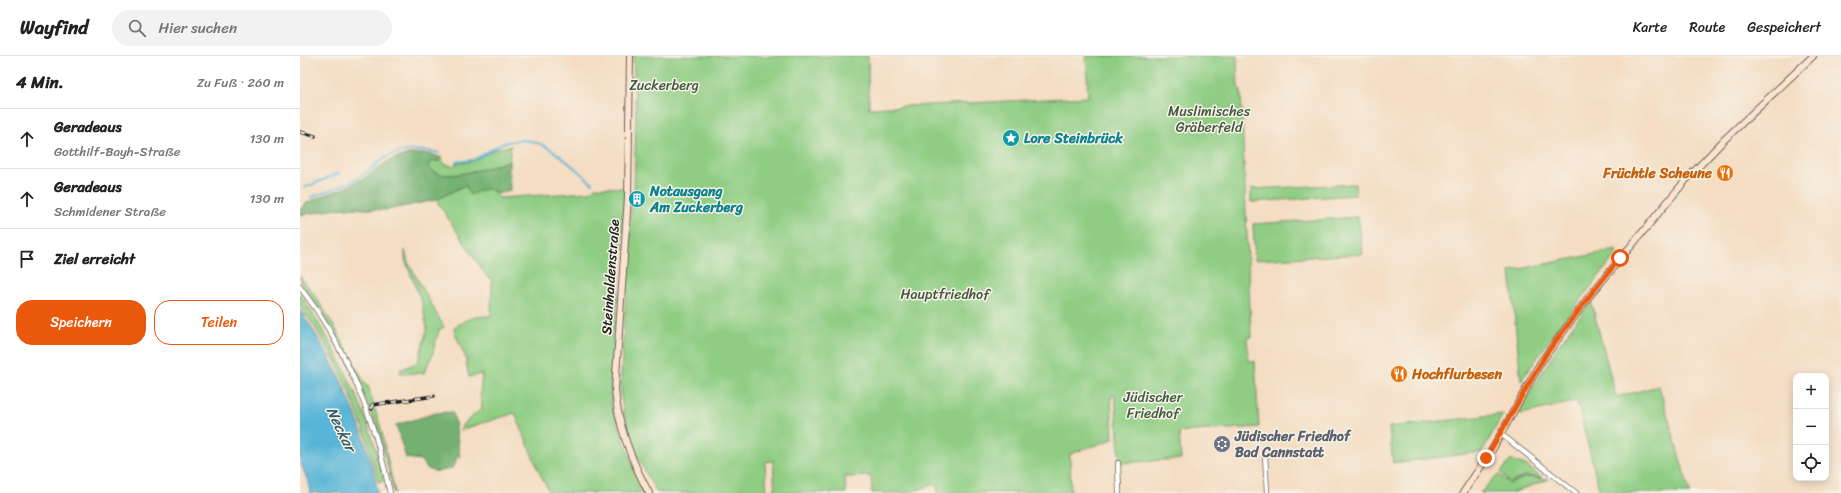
<!DOCTYPE html>
<html lang="de">
<head>
<meta charset="utf-8">
<style>
  :root { --surface:#fff; --page:#f2f2f2; --text:#222; --muted:#767676; --line:#e0e0e0; --accent:#ea580c }
  body { margin:0; font-family:Sriracha,sans-serif; background:var(--page); color:var(--text) }
  .controls { position:absolute; right:12px; bottom:12px; display:grid; overflow:hidden; border-radius:8px; box-shadow:0 2px 10px #0003 }
  .controls button { width:36px; height:36px; display:grid; place-items:center; padding:0; border:0; border-bottom:1px solid var(--line); background:var(--surface); color:var(--text); font:20px sans-serif }
  .stop { position:absolute; width:12px; height:12px; margin:-9px; border:3px solid #ea580c; border-radius:50%; background:#fff }
  .stop.end { background:#ea580c; border-color:#fff; box-shadow:0 1px 4px #0008 }
  .list { margin:0; padding:0; list-style:none }
  h2 { display:flex; justify-content:space-between; align-items:center; height:52px; margin:0; padding:0 16px; font-size:17px }
  h2 small { font-size:13px; font-weight:400; color:var(--muted) }
  .list li { display:grid; grid-template-columns:26px 1fr auto; gap:12px; align-items:center; box-sizing:border-box; height:60px; padding:0 16px; border-top:1px solid var(--line) }
  .list b { display:block; font-size:15px; white-space:nowrap }
  .list p { margin:0; font-size:13px; white-space:nowrap; color:var(--muted) }
  .list em { font-size:13px; font-style:normal; color:var(--muted) }
  .actions { display:flex; gap:8px; padding:12px 16px }
  .actions a { flex:1; padding:9px 0; border:1px solid var(--accent); border-radius:16px; text-align:center; font-size:14px; color:var(--accent) }
  .actions .main { background:var(--accent); color:#fff }
  .icon { flex:none; width:22px; height:22px; fill:none; stroke:currentColor; stroke-width:2; stroke-linecap:round; stroke-linejoin:round }
  .map { position:relative; flex:none; width:1541px; height:437px; overflow:hidden }
  header { display:flex; align-items:center; gap:24px; box-sizing:border-box; height:56px; padding:0 20px; background:var(--surface); border-bottom:1px solid var(--line) }
  header strong { font-size:19px }
  nav { display:flex; gap:22px; margin-inline-start:auto; font-size:14px }
  .search { width:280px; height:36px; background:var(--page); display:flex; align-items:center; gap:10px; box-sizing:border-box; padding:0 14px; border-radius:22px; color:var(--muted); font-size:15px }
  main { display:flex }
  aside { flex:1; background:var(--surface) }
  .map>svg:first-child { display:block }
  .green { fill:#8fcd83; stroke:#567450 }
  .forest { fill:#73b071; stroke:#486646 }
  .water { fill:#59b5d7; stroke:#3a687a }
  .lines { fill:none; stroke-linecap:round; stroke-linejoin:round }
  .stream { stroke:#59b5d7; stroke-width:2 }
  .street-casing { stroke:#686056; stroke-width:6 }
  .secondary-casing { stroke:#686056; stroke-width:8 }
  .street { stroke:#fff; stroke-width:4.5 }
  .secondary { stroke:#fde4d1; stroke-width:6 }
  .rail-casing { stroke:#1c1c1c; stroke-width:3.5 }
  .rail { stroke:#f7f3e8; stroke-width:2; stroke-dasharray:6; stroke-linecap:butt }
  .route { stroke:#ea580c; stroke-width:5 }
  .labels { text-anchor:middle; stroke-width:3; stroke-linejoin:round; paint-order:stroke }
  .park-label { font-size:14px; fill:#445a40; stroke:#f7f3e8 }
  .culture-label { font-size:14px; font-weight:bold; fill:#0d838f; stroke:#f7f3e8; text-anchor:start }
  .food-label { font-size:14px; font-weight:bold; fill:#c56008; stroke:#f7f3e8; text-anchor:end }
  .street-label { font-size:14px; fill:#1c1c1c; stroke:#f7f3e8 }
  .worship-label { font-size:14px; font-weight:bold; fill:#5b616d; stroke:#f7f3e8; text-anchor:start }
  .water-label { font-size:15px; font-style:italic; fill:#345967; stroke:#f7f3e8 }
</style>
</head>
<body>
<header>
<strong>Wayfind</strong>
<div class="search"><svg class="icon" aria-label="search" viewBox="0 0 24 24"><circle cx="10" cy="10" r="6"/><path d="M15 15l6 6"/></svg>Hier suchen</div>
<nav><a>Karte</a><a>Route</a><a>Gespeichert</a></nav>
</header>
<main>
<aside>
<h2>4 Min.<small>Zu Fuß · 260 m</small></h2>
<ul class="list">
<li><svg class="icon" aria-label="ahead" viewBox="0 0 24 24"><path d="M12 20V5M6 11l6-6 6 6"/></svg><div><b>Geradeaus</b><p>Gotthilf-Bayh-Straße</p></div><em>130 m</em></li>
<li><svg class="icon" aria-label="ahead" viewBox="0 0 24 24"><path d="M12 20V5M6 11l6-6 6 6"/></svg><div><b>Geradeaus</b><p>Schmidener Straße</p></div><em>130 m</em></li>
<li><svg class="icon" aria-label="arrive" viewBox="0 0 24 24"><path d="M6 21V4h12l-3 4 3 4H6"/></svg><div><b>Ziel erreicht</b></div></li>
</ul>
<div class="actions"><a class="main">Speichern</a><a>Teilen</a></div>
</aside>
<div class="map">
<svg width="1541" height="437" viewBox="0 0 1541 437">
  <rect width="100%" height="100%" fill="#f7f3e8"/>
  <filter id="ink" filterUnits="userSpaceOnUse"><feTurbulence type="fractalNoise" baseFrequency=".025" numOctaves="2"/><feDisplacementMap in="SourceGraphic" scale="8" xChannelSelector="R" yChannelSelector="G"/><feConvolveMatrix kernelMatrix="1 2 1 2 8 2 1 2 1" color-interpolation-filters="sRGB"/></filter>
  <filter id="wash" filterUnits="userSpaceOnUse"><feTurbulence type="fractalNoise" baseFrequency=".012" numOctaves="4" result="noise"/><feDisplacementMap in="SourceGraphic" scale="16" xChannelSelector="R" yChannelSelector="G"/><feGaussianBlur stdDeviation="0.9" result="paint"/><feColorMatrix in="noise" values="0 0 0 0 0 0 0 0 0 0 0 0 0 0 0 0 0 1.4 0 .05"/><feComposite in="paint" operator="in"/></filter>
  <g filter="url(#wash)">
    <rect width="100%" height="100%" fill="#f4ddc2"/>
    <g class="green">
      <path d="M333 0H568L569 52 788 41 786 0H937L938 31 941 35 950 254 951 281 947 282 949 305H955L959 371 879 376 881 403 820 407 815 339 811 341 813 383 770 398 771 437H638L636 428 607 437H572L571 420 545 421 546 437H475L473 405 465 406 467 437H358C342 415 326 374 322 347 320 338 321 328 321 319L331 153 334 141 336 60Z"/>
      <path d="M211 90 209 105C194 110 151 124 136 117 133 116 131 113 128 111L130 106 139 105 142 102 144 108 153 110 155 108 173 105 195 93Z"/>
      <path d="M1055 128 1056 139 951 146V133Z"/>
      <path d="M165 129C177 130 194 129 199 142L290 136 295 131 325 132 311 349 337 419 346 437H250L240 418 215 357 160 374 163 368 182 352 180 337 182 318 169 321 165 300 154 275 155 271C167 262 176 260 191 260L192 222 187 221 136 144Z"/>
      <path d="M1058 161 1063 198 955 204 953 168Z"/>
      <path d="M105 194 108 206 144 271 139 274 132 300 124 317 101 318 100 314 118 306 127 273 122 247 105 204Z"/>
      <path d="M1316 194 1317 197 1251 282 1221 325 1210 215Z"/>
      <path d="M0 220C27 254 46 291 66 330H68L81 373 95 437H94C80 375 59 318 26 264 19 252 0 232 0 220Z"/>
      <path d="M0 238C40 299 68 353 84 425L78 426 67 383 51 340 35 305 16 273 0 250Z"/>
      <path d="M1291 245 1316 341 1359 330 1390 437H1300L1277 345 1222 358 1218 355 1259 289Z"/>
      <path d="M1203 358 1182 396 1093 407 1089 371Z"/>
      <path d="M1211 404 1226 409 1242 422 1226 420 1209 427 1201 416Z"/>
      <path d="M1198 418 1210 428 1226 421 1249 423 1212 437H1180Z"/>
    </g>
    <g class="forest">
      <path d="M108 98H130L142 102 139 105 130 106 129 111C131 113 133 116 136 117 152 124 193 110 209 105L210 134 197 138 188 132 170 139 165 129 136 144 87 154 45 152 0 159V154L5 148 12 144 42 133 66 121 88 105Z"/>
      <path d="M152 356 155 365 160 402 157 400 156 406 152 412C139 417 128 418 121 404L106 402 96 369 136 357Z"/>
    </g>
    <path class="water" d="M0 254C38 309 65 371 78 437H10L8 426 0 405Z"/>
    <g class="lines">
      <g class="stream">
        <path d="M156 106C161 105 167 105 172 104 182 101 191 92 202 88 240 73 265 105 292 127"/>
        <path d="M4 132 39 117"/>
        <path d="M11 141C30 135 46 129 63 119 71 114 77 106 85 102 101 93 122 93 139 97"/>
      </g>
    </g>
  </g>
  <g filter="url(#ink)">
    <g class="lines">
      <g class="street-casing">
        <g id="street">
          <path d="M0 231C46 291 75 363 90 437"/>
          <path d="M1201 378 1276 437"/>
          <path d="M965 397 967 437"/>
          <path d="M818 407 819 437"/>
        </g>
      </g>
      <g class="secondary-casing">
        <g id="secondary">
          <path d="M330 0 328 141 315 334C318 369 332 406 349 437"/>
          <path d="M1163 437 1192 394 1241 306 1288 242 1385 125 1424 84 1513 0"/>
        </g>
      </g>
      <use href="#street" class="street"/>
      <use href="#secondary" class="secondary"/>
      <g class="rail-casing">
        <g id="rail">
          <path d="M0 76 15 80"/>
          <path d="M72 353V349L134 340"/>
        </g>
      </g>
      <use href="#rail" class="rail"/>
    </g>
  </g>
  <g class="lines" filter="url(#ink)">
    <path class="route" d="M1186 402 1246 298 1288 242 1320 202"/>
  </g>
  <defs>
    <g id="sight-disc" transform="scale(0.9)"><circle r="9.5" fill="#0f9aa8" stroke="#f7f3e8"/><path d="M0-6L1.8-2.2L6-1.7L2.9 1.2L3.7 5.4L0 3.3L-3.7 5.4L-2.9 1.2L-6-1.7L-1.8-2.2Z" fill="#fff"/></g>
    <g id="restaurant-disc" transform="scale(0.9)"><circle r="9.5" fill="#e8710a" stroke="#f7f3e8"/><path d="M-5-6h1v4h1v-4h1v4h1v-4h1v5L-1.5 .5V6h-2V.5L-5-1ZM5-6V6H3V1.5H1.5Q1.5-4 5-6Z" fill="#fff"/></g>
    <g id="building-disc" transform="scale(0.9)"><circle r="9.5" fill="#0f9aa8" stroke="#f7f3e8"/><path d="M-4-6H4V6H1V3H-1V6H-4ZM-2.5-4.3h1.7v1.8h-1.7ZM.8-4.3h1.7v1.8H.8ZM-2.5-1h1.7V.8h-1.7ZM.8-1h1.7V.8H.8Z" fill="#fff"/></g>
    <g id="synagogue-disc" transform="scale(0.9)"><circle r="9.5" fill="#6b7280" stroke="#f7f3e8"/><path d="M0-6.5L5.6 3.2H-5.6ZM0 6.5L5.6-3.2H-5.6Z" fill="#fff"/></g>
  </defs>
  <g fill-rule="evenodd">
    <use href="#sight-disc" x="711" y="82"/>
    <use href="#restaurant-disc" x="1425" y="117"/>
    <use href="#building-disc" x="337" y="143"/>
    <use href="#restaurant-disc" x="1099" y="318"/>
    <use href="#synagogue-disc" x="922" y="388"/>
  </g>
  <g class="labels">
    <g class="park-label">
      <text x="364" y="34">Zuckerberg</text>
      <text x="909" y="60">Muslimisches<tspan x="909" dy="16">Gräberfeld</tspan></text>
      <text x="645" y="243">Hauptfriedhof</text>
      <text x="853" y="346">Jüdischer<tspan x="853" dy="16">Friedhof</tspan></text>
    </g>
    <g class="culture-label">
      <text x="724" y="87">Lore Steinbrück</text>
      <text x="350" y="140">Notausgang<tspan x="350" dy="16">Am Zuckerberg</tspan></text>
    </g>
    <g class="food-label">
      <text x="1412" y="122">Früchtle Scheune</text>
      <text x="1112" y="323" text-anchor="start">Hochflurbesen</text>
    </g>
    <g class="street-label">
      <text transform="translate(310 221) rotate(-86)" y="5">Steinhaldenstraße</text>
    </g>
    <g class="worship-label">
      <text x="935" y="385">Jüdischer Friedhof<tspan x="935" dy="16">Bad Cannstatt</tspan></text>
    </g>
    <g class="water-label">
      <text transform="translate(41 373) rotate(64)" y="5">Neckar</text>
    </g>
  </g>
</svg>
<div class="controls">
<button>+</button>
<button>−</button>
<button><svg class="icon" aria-label="locate" viewBox="0 0 24 24"><circle cx="12" cy="12" r="6"/><path d="M12 2v4M12 18v4M2 12h4M18 12h4"/></svg></button>
</div>
<div class="stop" style="left:1320px;top:202px"></div>
<div class="stop end" style="left:1186px;top:402px"></div>
</div>
</main>
</body>
</html>
